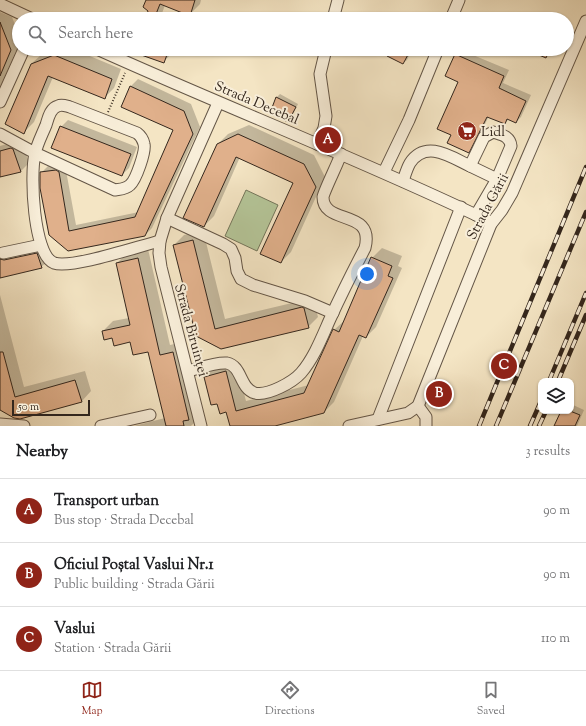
<!DOCTYPE html>
<html lang="en">
<head>
<meta charset="utf-8">
<style>
  :root { --surface:#fff; --page:#f2f2f2; --text:#202124; --muted:#757577; --line:#e0e0e0; --accent:#8f2418 }
  body { margin:0; font-family:"Sorts Mill Goudy",serif; background:var(--page); color:var(--text) }
  .controls { position:absolute; right:12px; bottom:12px; display:grid; overflow:hidden; border-radius:8px; box-shadow:0 1px 3px #0004 }
  .controls button { width:36px; height:36px; display:grid; place-items:center; padding:0; border:0; border-bottom:1px solid var(--line); background:var(--surface); color:var(--text); font:20px sans-serif }
  .scale { position:absolute; left:12px; bottom:10px; width:78px; box-sizing:border-box; padding-left:4px; border:2px solid #34271d; border-top:0; font-size:11px; line-height:14px; white-space:nowrap; color:#34271d; -webkit-text-stroke:3px #f8eed9; paint-order:stroke }
  .you { position:absolute; left:367px; top:274px; width:14px; height:14px; margin:-10px; border:3px solid #fff; border-radius:50%; background:#1a73e8; box-shadow:0 0 0 6px #1a73e833 }
  .badge { display:grid; place-items:center; width:26px; height:26px; border-radius:50%; background:var(--accent); color:#fff; font-size:13px; font-weight:700 }
  .pin { position:absolute; translate:-50% -50%; border:2px solid #fff; box-shadow:0 1px 4px #0006 }
  .list { margin:0; padding:0; list-style:none }
  h2 { display:flex; justify-content:space-between; align-items:center; height:52px; margin:0; padding:0 16px; font-size:17px }
  h2 small { font-size:13px; font-weight:400; color:var(--muted) }
  .list li { display:grid; grid-template-columns:26px 1fr auto; gap:12px; align-items:center; box-sizing:border-box; height:64px; padding:0 16px; border-top:1px solid var(--line) }
  .list b { display:block; font-size:15px; white-space:nowrap }
  .list p { margin:0; font-size:13px; white-space:nowrap; color:var(--muted) }
  .list em { font-size:13px; font-style:normal; color:var(--muted) }
  .icon { flex:none; width:22px; height:22px; fill:none; stroke:currentColor; stroke-width:2; stroke-linecap:round; stroke-linejoin:round }
  .map { position:relative; flex:none; width:586px; height:426px; overflow:hidden }
  .search { position:absolute; background:var(--surface); box-shadow:0 1px 3px #0004; left:12px; right:12px; top:12px; height:44px; display:flex; align-items:center; gap:10px; box-sizing:border-box; padding:0 14px; border-radius:22px; color:var(--muted); font-size:15px }
  .sheet { height:244px; background:var(--surface) }
  nav { display:flex; justify-content:space-around; align-items:center; box-sizing:border-box; height:56px; border-top:1px solid var(--line); background:var(--surface); font-size:11px; color:var(--muted) }
  nav a { display:grid; justify-items:center; gap:2px }
  nav .on { color:var(--accent) }
  .map>svg:first-child { display:block }
  .green { fill:#b5c699; stroke:#74765b }
  .shadow { fill:#0003 }
  .building { fill:#e0b08b; stroke:#34271d }
  .lines { fill:none; stroke-linecap:round; stroke-linejoin:round }
  .minor-casing { stroke:#645647; stroke-width:13 }
  .path { stroke:#34271d; stroke-width:2; stroke-dasharray:1 2; stroke-linecap:butt }
  .minor { stroke:#f8eed9; stroke-width:11 }
  .rail-casing { stroke:#34271d; stroke-width:4.5 }
  .rail { stroke:#f8eed9; stroke-width:3; stroke-dasharray:9; stroke-linecap:butt }
  .labels { text-anchor:middle; stroke-width:4; stroke-linejoin:round; paint-order:stroke }
  .street-label { font-size:14px; fill:#34271d; stroke:#f8eed9 }
  .poi-label { font-size:14px; fill:#34271d; stroke:#f8eed9; text-anchor:start }
</style>
</head>
<body>
<div class="map">
<svg width="586" height="426" viewBox="0 0 586 426">
  <rect width="100%" height="100%" fill="#f4e5c4"/>
  <filter id="stains"><feTurbulence type="fractalNoise" baseFrequency=".005" numOctaves="4"/><feColorMatrix values="0 0 0 0 .2 0 0 0 0 .09 0 0 0 0 .02 0 0 0 .5 -.17"/></filter>
  <radialGradient id="worn" r=".72"><stop offset=".6" stop-color="#630" stop-opacity="0"/><stop offset="1" stop-color="#630" stop-opacity=".3"/></radialGradient>
  <path class="green" d="M246 190 278 205 257 251 225 236Z"/>
  <g class="shadow">
    <path d="M147 0H201L200 4 190 14 165 5 160 19H146L149 11Z"/>
    <path d="M0 12 12 17 19 35V44L0 87Z"/>
    <path d="M120 12 136 19H113Z"/>
    <path d="M550 16 557 19H547Z"/>
    <path d="M55 49H73L121 69 114 88 104 98 53 77 34 122 24 132 31 64 42 54Z"/>
    <path d="M116 49H175L173 52 163 62 131 51 128 54Z"/>
    <path d="M391 49H412L407 60 403 63Z"/>
    <path d="M533 49H552L546 57Z"/>
    <path d="M461 50 509 70 503 83 531 95 521 117 516 122 509 119 505 123 489 116 474 146 468 151 452 134 459 81 456 55Z"/>
    <path d="M138 79 191 104 200 127 152 228 145 235 68 250 41 173 48 166 63 164 65 165 76 225 139 212 175 129 123 106 131 86Z"/>
    <path d="M280 94 298 104 291 118 288 121 271 113 277 97Z"/>
    <path d="M68 120 137 147 129 168 122 175 61 127Z"/>
    <path d="M249 125 314 155 325 177 291 252 281 262 294 182 240 157 214 216 204 226 218 144 228 134Z"/>
    <path d="M20 140 22 141 29 163 21 171 0 176V146Z"/>
    <path d="M203 230 225 319 313 298 318 317 308 327 221 348 174 245 184 235Z"/>
    <path d="M46 245 50 259 41 267 0 277V252Z"/>
    <path d="M382 248 402 256 398 266 402 268 376 327 366 337 363 336 334 402 324 412 271 426H231L227 411 218 402 205 377 215 367 236 362 246 401 309 385 334 330 345 320 372 258Z"/>
    <path d="M148 249 170 345 183 342 195 422 191 426H134L165 418 148 350 131 341 113 337 103 331 113 321 129 318 117 263 127 253Z"/>
    <path d="M0 295 24 387 85 371 91 391 82 401 0 409Z"/>
    <path d="M571 404 584 410 577 426H555L562 411H571Z"/>
  </g>
  <g class="building">
    <path d="M146 0H195L190 16 160 4 154 19H145L148 11 143 7Z"/>
    <path d="M0 22 11 50 0 76Z"/>
    <path d="M127 49H169L164 63 127 50Z"/>
    <path d="M390 49H411L403 64 387 56Z"/>
    <path d="M525 49H550L546 58Z"/>
    <path d="M455 54 504 76 499 88 526 101 516 123 507 119 505 124 487 117 469 153 447 143 451 135 437 129 458 82 445 76Z"/>
    <path d="M54 55 112 79 105 99 48 76 24 134 5 124 31 64Z"/>
    <path d="M130 86 184 111 193 134 145 236 68 251 49 235 40 188V172L56 170 59 172 69 231 135 217 173 130 121 107Z"/>
    <path d="M276 97 296 107 288 122 270 113Z"/>
    <path d="M60 126 131 154 122 176 51 148Z"/>
    <path d="M238 134 304 164 316 187 281 263 260 254 293 183 236 157 204 227 183 218 217 144Z"/>
    <path d="M11 148 13 149 21 172 0 177V151Z"/>
    <path d="M193 240 215 329 302 307 304 308 309 328 221 349 196 336 173 245Z"/>
    <path d="M37 253 42 268 0 278V259L4 260Z"/>
    <path d="M371 257 392 266 388 276 393 278 366 338 359 335 324 413 275 426H230L226 412 220 414 217 404 211 405 204 377 226 371 236 411 304 393 333 329 339 332Z"/>
    <path d="M138 258 160 355 173 352 189 420 183 421 184 426H166L148 352 133 355 130 342 114 346 112 338 104 340 102 331 130 325 116 263Z"/>
    <path d="M0 352H3L15 397 75 380 82 402 20 419 14 418 0 410Z"/>
    <path d="M561 411H570L580 415 575 426H554Z"/>
  </g>
  <g class="lines">
    <g class="minor-casing">
      <g id="minor">
        <path d="M0 4 32 19"/>
        <path d="M333 19 338 0"/>
        <path d="M451 19 459 0"/>
        <path d="M97 49C223 106 352 156 476 215L485 219 491 224"/>
        <path d="M0 102 24 49"/>
        <path d="M0 134 35 153 115 190C121 189 126 189 130 185 136 180 146 151 144 144 143 139 141 136 137 133L70 107C66 106 62 104 58 106 50 108 48 119 46 125 42 135 37 144 35 154 30 173 33 255 54 263 72 269 139 246 160 241"/>
        <path d="M317 144 324 128 326 116 320 74 326 49"/>
        <path d="M470 166 497 179"/>
        <path d="M384 172 409 120 438 49"/>
        <path d="M403 181C405 175 407 168 410 163 426 139 451 157 470 166L484 137 493 132C502 135 510 136 511 146L497 179 476 215"/>
        <path d="M167 218 223 244 231 249 235 258 237 271 241 279 253 285 305 301 333 313"/>
        <path d="M3 253 41 245"/>
        <path d="M188 371C200 368 215 362 227 363 242 366 240 389 255 393 268 396 293 382 301 373 314 358 322 337 330 319 341 295 353 271 365 248 375 208 323 226 323 197 324 191 338 163 341 154"/>
        <path d="M418 406 426 417V426"/>
        <path d="M378 419 461 207"/>
        <path d="M0 424 24 426"/>
        <path d="M101 426 150 415"/>
        <path d="M201 426 161 267 159 253 160 241 167 218 218 103"/>
        <path d="M349 426 408 413 418 406 491 224 502 210 512 193 586 21"/>
      </g>
    </g>
    <path class="path" d="M108 112 125 73"/>
    <use href="#minor" class="minor"/>
    <g class="rail-casing">
      <g id="rail">
        <path d="M549 381 586 293"/>
        <path d="M558 381 586 315"/>
        <path d="M479 426 586 167"/>
        <path d="M496 426 586 212"/>
        <path d="M530 426 541 401"/>
        <path d="M539 426 546 411"/>
      </g>
    </g>
    <use href="#rail" class="rail"/>
  </g>
  <defs>
    <g id="supermarket-disc" transform="scale(1)"><circle r="9.5" fill="#8f2418" stroke="#f8eed9"/><path d="M-6-5.5h2.5l.6 2H6L4.5 2H-2.5L-4.4-4H-6ZM-1.5 3.2a1.3 1.3 0 1 0 .1 0ZM3 3.2a1.3 1.3 0 1 0 .1 0Z" fill="#fff"/></g>
  </defs>
  <g fill-rule="evenodd">
    <use href="#supermarket-disc" x="467" y="131"/>
  </g>
  <g class="labels">
    <g class="street-label">
      <text transform="translate(257 102) rotate(23)" y="5">Strada Decebal</text>
      <text transform="translate(487 206) rotate(-62)" y="5">Strada Gării</text>
      <text transform="translate(192 330) rotate(75)" y="5">Strada Biruinței</text>
    </g>
    <g class="poi-label">
      <text x="481" y="136">Lidl</text>
    </g>
  </g>
  <rect width="100%" height="100%" filter="url(#stains)"/>
  <rect width="100%" height="100%" fill="url(#worn)"/>
</svg>
<div class="controls">
<button><svg class="icon" aria-label="layers" viewBox="0 0 24 24"><path d="M12 4l9 5-9 5-9-5zM3 14l9 5 9-5"/></svg></button>
</div>
<div class="scale">50 m</div>
<div class="you"></div>
<div class="pin badge" style="left:328px;top:140px">A</div>
<div class="pin badge" style="left:439px;top:394px">B</div>
<div class="pin badge" style="left:504px;top:366px">C</div>
<div class="search"><svg class="icon" aria-label="search" viewBox="0 0 24 24"><circle cx="10" cy="10" r="6"/><path d="M15 15l6 6"/></svg>Search here</div>
</div>
<section class="sheet">
<h2>Nearby<small>3 results</small></h2>
<ul class="list">
<li><span class="badge">A</span><div><b>Transport urban</b><p>Bus stop · Strada Decebal</p></div><em>90 m</em></li>
<li><span class="badge">B</span><div><b>Oficiul Poștal Vaslui Nr.1</b><p>Public building · Strada Gării</p></div><em>90 m</em></li>
<li><span class="badge">C</span><div><b>Vaslui</b><p>Station · Strada Gării</p></div><em>110 m</em></li>
</ul>
</section>
<nav>
<a class="on"><svg class="icon" aria-label="map" viewBox="0 0 24 24"><path d="M3 6l6-2 6 2 6-2v14l-6 2-6-2-6 2zM9 4v14M15 6v14"/></svg>Map</a>
<a><svg class="icon" aria-label="directions" viewBox="0 0 24 24"><path d="M12 3l9 9-9 9-9-9zM9 14v-3h6M13 9l2 2-2 2"/></svg>Directions</a>
<a><svg class="icon" aria-label="saved" viewBox="0 0 24 24"><path d="M7 4h10v16l-5-4-5 4z"/></svg>Saved</a>
</nav>
</body>
</html>
